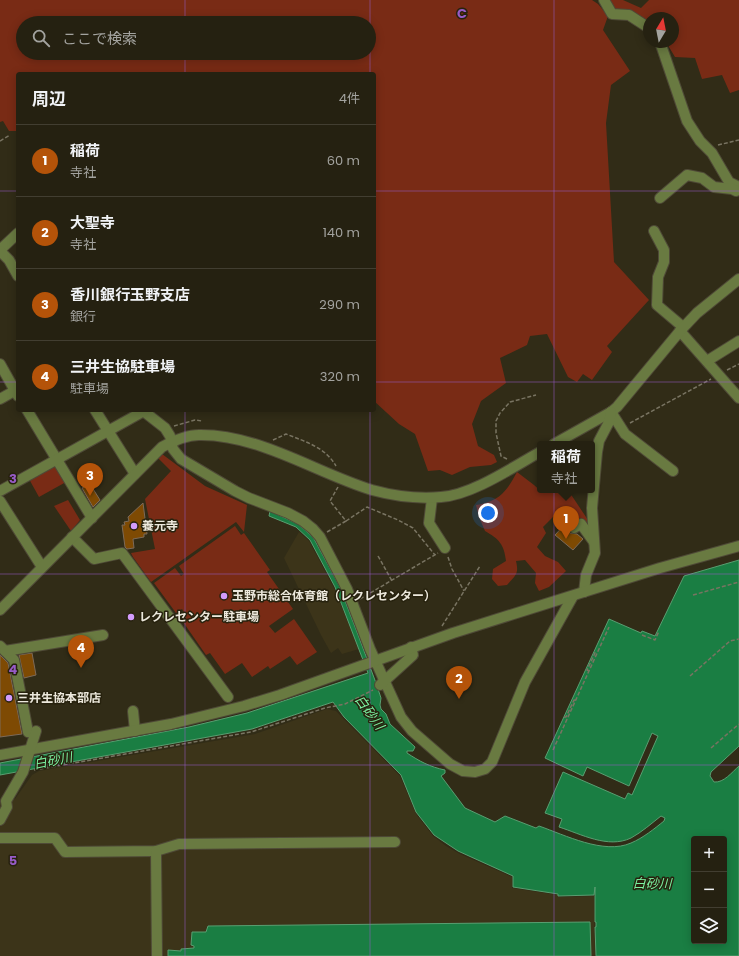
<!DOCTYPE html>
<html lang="ja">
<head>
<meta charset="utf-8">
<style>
  :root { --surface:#252111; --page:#2d291a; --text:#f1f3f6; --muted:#a3a39f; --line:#423e31; --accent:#b45309 }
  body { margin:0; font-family:Poppins,"Noto Sans JP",sans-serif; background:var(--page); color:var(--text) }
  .controls { position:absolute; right:12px; bottom:12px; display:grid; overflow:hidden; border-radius:4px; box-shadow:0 2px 10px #0003 }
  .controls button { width:36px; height:36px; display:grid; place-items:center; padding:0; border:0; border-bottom:1px solid var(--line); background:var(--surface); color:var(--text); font:20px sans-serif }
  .compass { position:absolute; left:643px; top:12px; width:36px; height:36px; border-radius:50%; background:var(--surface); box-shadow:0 2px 10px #0003; rotate:10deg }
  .you { position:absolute; left:488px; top:513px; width:14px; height:14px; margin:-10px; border:3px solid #fff; border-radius:50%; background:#1a73e8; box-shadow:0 0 0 6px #1a73e833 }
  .badge { display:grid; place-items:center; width:26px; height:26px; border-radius:50%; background:var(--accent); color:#fff; font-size:13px; font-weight:700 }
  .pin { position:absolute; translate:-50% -33px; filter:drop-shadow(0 1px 2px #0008) }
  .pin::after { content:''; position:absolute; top:21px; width:14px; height:12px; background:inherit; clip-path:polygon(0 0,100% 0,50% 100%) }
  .popup { position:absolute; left:537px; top:441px; width:58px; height:52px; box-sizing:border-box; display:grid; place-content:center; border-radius:4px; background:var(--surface); filter:drop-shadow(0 1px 3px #0005); font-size:13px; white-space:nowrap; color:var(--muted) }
  .popup b { font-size:15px; color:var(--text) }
  .popup::after { content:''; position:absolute; left:50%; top:100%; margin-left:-8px; border:8px solid transparent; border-top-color:var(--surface) }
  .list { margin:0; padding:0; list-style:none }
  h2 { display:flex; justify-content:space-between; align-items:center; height:52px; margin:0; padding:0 16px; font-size:17px }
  h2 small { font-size:13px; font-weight:400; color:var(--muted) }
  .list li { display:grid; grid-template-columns:26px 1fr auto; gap:12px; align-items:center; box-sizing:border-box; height:72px; padding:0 16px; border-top:1px solid var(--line) }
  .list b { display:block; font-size:15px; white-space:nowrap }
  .list p { margin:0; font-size:13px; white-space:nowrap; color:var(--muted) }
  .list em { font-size:13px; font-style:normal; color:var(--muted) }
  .icon { flex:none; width:22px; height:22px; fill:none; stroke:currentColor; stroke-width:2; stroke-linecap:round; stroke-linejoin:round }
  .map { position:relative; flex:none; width:739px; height:956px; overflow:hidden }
  .search { position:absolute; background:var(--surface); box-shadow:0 2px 10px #0003; left:16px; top:16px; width:360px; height:44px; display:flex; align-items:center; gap:10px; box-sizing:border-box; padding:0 14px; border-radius:22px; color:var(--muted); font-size:15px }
  .panel { position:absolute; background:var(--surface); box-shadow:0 2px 10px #0003; left:16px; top:72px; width:360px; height:340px; border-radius:4px }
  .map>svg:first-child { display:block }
  .built { fill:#3c3419 }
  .green { fill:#792b15; fill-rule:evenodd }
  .water { fill:#1a7e43; stroke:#599e71; fill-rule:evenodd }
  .building { fill:#7e4a03; stroke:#7c6a59 }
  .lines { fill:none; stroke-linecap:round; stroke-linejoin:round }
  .minor-casing { stroke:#4f4a37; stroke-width:12 }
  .path { stroke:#797462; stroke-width:1.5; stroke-dasharray:4 2; stroke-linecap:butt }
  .minor { stroke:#697a41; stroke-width:10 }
  .grid { fill:none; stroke:#975bc6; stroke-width:1; stroke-opacity:0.55 }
  .poi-dot { fill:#d39cfd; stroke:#27220e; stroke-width:1.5 }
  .labels { text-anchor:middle; stroke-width:3; stroke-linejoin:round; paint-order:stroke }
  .poi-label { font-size:12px; font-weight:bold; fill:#ece8dc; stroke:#27220e; text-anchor:start }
  .water-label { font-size:13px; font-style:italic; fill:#7af1a0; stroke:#27220e }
  .grid-label { font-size:13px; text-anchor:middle; font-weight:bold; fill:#975bc6; stroke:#27220e; stroke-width:3; stroke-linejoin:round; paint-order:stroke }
</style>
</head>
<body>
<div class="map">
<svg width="739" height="956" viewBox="0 0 739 956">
  <rect width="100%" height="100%" fill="#312c17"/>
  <g class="built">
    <path d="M299 532 309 541 334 588 359 649 342 654 338 648 331 653 321 635 284 558Z"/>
    <path d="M327 709 336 711 400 776 416 814 433 836 446 846 460 854 512 877V888L558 895V897L594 896 595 956H0V800L15 799 32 775 39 771 255 734Z"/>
  </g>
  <g class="green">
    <path d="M0 0H592L598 4 608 16 603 30 630 71 611 85 606 123 614 262 649 300 607 346 612 352 592 380 583 374 577 382 568 377 547 334 530 336 527 345 500 358 506 383 481 401 472 424 478 446 494 455 497 462 491 465 470 467 452 475 440 470 428 471 415 434 399 424 374 401V74H18V131H9L3 121 0 122ZM23 23H369V53H23Z"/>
    <path d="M608 0H623L641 8 649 0H739V90L730 93 722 75 702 79 695 58 675 57 666 42H673V18H649V24L613 11Z"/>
    <path d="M162 454 205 486 247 505 244 532 236 522 151 582 133 557 131 553 155 549 145 499 171 471 158 458Z"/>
    <path d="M56 464 66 482 39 497 29 479Z"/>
    <path d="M517 472 534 485 543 493 547 490H568L590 523V532L576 524 559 511 543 527 546 533 537 547 545 556 558 562 566 571 549 587 539 591 535 583 536 573 525 560 516 561C519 574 516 575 507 585L498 586 492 579 493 569 506 561C504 544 499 539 485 531L479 517 476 505C500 501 506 492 517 472Z"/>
    <path d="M68 500 80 520 71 531 54 506Z"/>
    <path d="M235 526 241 535 244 533 270 570 267 572 293 609 269 626 275 633 294 619 317 652 297 665 290 656 270 669 268 666 252 677 242 663 225 674 210 653 206 655 181 619 186 615 182 609 176 613 154 583 175 568 181 576 184 574 179 566Z"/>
  </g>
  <g class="water">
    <path d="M270 511 298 524 313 537 339 585 357 632 376 683 381 698 380 705 381 709 386 714 390 724 415 747 413 751H407V753C419 761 430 767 445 770V773L441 776 465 808 495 822 505 816 536 828 539 826C565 835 604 855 631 843 643 838 654 829 664 821L665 818 661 816C652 823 642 832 631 838 608 849 581 834 559 827L562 819 545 813 563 772 625 799 628 793 632 795 658 736 652 733 629 786 587 767 583 776 545 758 609 619 641 633 642 631 655 636 684 576 739 560V746L711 772 710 776 714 782C724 783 732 772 739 766V956H596L595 927H596V922H595V887L594 895 558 896V894L513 887V876L458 851 434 835 416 812 401 775 344 717 333 702 252 729 0 775V763L189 727 247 713 368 673 335 587 310 540 296 527 269 516ZM694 839H724V941H694Z"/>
    <path d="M590 922 591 956H168V950L181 951V949L194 948V946L191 945 192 932H206L208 926Z"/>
  </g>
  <g class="building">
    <path d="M90 484 100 500 93 507 82 488Z"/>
    <path d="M143 503 147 534H144V537L133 539 134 548 127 549 125 547 122 525H125L124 522 129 521 128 517Z"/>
    <path d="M566 523 568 525V531L570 533 577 534 583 539 573 550 555 535Z"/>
    <path d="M32 653 36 675 24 678 19 655Z"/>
    <path d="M0 655 8 663 22 734 0 737Z"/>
  </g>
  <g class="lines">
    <g class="minor-casing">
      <g id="minor">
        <path d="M604 0 612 14 629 15 649 28"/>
        <path d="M660 42 687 121 700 141 712 153 729 182 739 187"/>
        <path d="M660 198 687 175 702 178 714 187 732 189 736 191"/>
        <path d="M654 231 664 250V262L658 277 657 305 683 327"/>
        <path d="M0 250 18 233"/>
        <path d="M0 251 9 260 18 276"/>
        <path d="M680 331 739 398"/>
        <path d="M707 361 739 341"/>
        <path d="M0 364 18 396"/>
        <path d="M0 399 18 389"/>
        <path d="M27 410 92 518"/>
        <path d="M95 410 135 474"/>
        <path d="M142 410 165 428 170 436 173 449 181 459 235 491 249 498 288 513 303 521 313 529 320 537 347 589 370 649 385 682 401 717 412 731 450 764 463 771 475 772 485 769 492 762 525 682 573 596"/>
        <path d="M611 412 625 434 673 471"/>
        <path d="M554 444 611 412 617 407 680 331 697 313 739 279"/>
        <path d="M0 491 144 411"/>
        <path d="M432 498 429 523 445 548"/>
        <path d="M0 501 42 567"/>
        <path d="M574 528 581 524 594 542"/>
        <path d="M72 537 94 559 122 553 228 697"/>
        <path d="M584 592 586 575 595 553 592 508 597 452 599 441 609 422 611 412"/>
        <path d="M0 610 162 447C173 441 187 435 199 435 259 434 316 473 372 490 394 496 418 499 441 497 472 495 513 467 540 452"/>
        <path d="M0 646 14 660 28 732"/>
        <path d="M5 651 103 635"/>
        <path d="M380 685 413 655 411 647"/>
        <path d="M133 711 135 731"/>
        <path d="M0 755 171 724 244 706 280 695 453 633 660 568 739 546"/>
        <path d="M0 820 7 807 6 801 23 772 36 731"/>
        <path d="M0 838H55L65 852 156 851 179 844 395 842"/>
        <path d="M156 851 157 956"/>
      </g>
    </g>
    <g class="path">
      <path d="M0 141 10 135"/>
      <path d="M718 145 739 140"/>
      <path d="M727 370 739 364"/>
      <path d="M630 423 711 379"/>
      <path d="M174 426 195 420 202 421"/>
      <path d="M273 440 286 434C306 442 325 447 336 466"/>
      <path d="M507 459 501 456 496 433V421L500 413 510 402 536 395"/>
      <path d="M346 521 367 507 398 520 413 528 435 555"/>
      <path d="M327 532 346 521 330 501 338 487"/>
      <path d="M378 556 392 581"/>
      <path d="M448 557 452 569 464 591"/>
      <path d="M693 595 739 582"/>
      <path d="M360 599 438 553"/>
      <path d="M442 626 480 566"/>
      <path d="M642 635 655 640 659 631"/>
      <path d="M589 671 587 670 595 653H593"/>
      <path d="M690 676 730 641 739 639"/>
      <path d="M564 717H566L574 700 576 701"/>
      <path d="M711 748 739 724"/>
      <path d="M553 750 609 627"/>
      <path d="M34 770 251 732 325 708 345 704 373 690"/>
    </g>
    <use href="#minor" class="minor"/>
  </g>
  <path class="grid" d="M185 0V23M370 0V74M554 0V956M185 53V74M0 191H18M374 191H739M0 382H18M374 382H739M185 410V956M370 410V956M0 574H739M0 765H739"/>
  <g class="poi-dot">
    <circle cx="134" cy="526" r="4"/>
    <circle cx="224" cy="596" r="4"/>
    <circle cx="131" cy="617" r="4"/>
    <circle cx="9" cy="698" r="4"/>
  </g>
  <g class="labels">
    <g class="poi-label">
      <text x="142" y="530">養元寺</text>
      <text x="232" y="600">玉野市総合体育館（レクレセンター）</text>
      <text x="139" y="621">レクレセンター駐車場</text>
      <text x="17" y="702">三井生協本部店</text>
    </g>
    <g class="water-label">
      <text transform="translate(370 712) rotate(54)" y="5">白砂川</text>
      <text transform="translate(53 760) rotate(-11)" y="5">白砂川</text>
      <text transform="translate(652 883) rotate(1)" y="5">白砂川</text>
    </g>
  </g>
  <g class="grid-label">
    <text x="462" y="18">C</text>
    <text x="13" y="483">3</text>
    <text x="13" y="674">4</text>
    <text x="13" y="865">5</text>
  </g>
</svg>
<div class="controls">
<button>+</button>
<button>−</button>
<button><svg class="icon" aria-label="layers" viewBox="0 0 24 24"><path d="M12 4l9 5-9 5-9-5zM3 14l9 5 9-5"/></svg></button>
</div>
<svg class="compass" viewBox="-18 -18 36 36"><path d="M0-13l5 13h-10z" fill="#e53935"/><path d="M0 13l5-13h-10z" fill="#a3a39f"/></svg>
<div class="you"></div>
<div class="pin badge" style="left:566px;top:539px">1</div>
<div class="popup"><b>稲荷</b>寺社</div>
<div class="pin badge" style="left:459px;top:699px">2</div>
<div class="pin badge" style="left:90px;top:496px">3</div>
<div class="pin badge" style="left:81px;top:668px">4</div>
<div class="search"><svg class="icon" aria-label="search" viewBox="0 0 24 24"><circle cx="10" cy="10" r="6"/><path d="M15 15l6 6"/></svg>ここで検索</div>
<section class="panel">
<h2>周辺<small>4件</small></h2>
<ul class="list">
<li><span class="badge">1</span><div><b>稲荷</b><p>寺社</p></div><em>60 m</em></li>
<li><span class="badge">2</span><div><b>大聖寺</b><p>寺社</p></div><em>140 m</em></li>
<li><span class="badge">3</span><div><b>香川銀行玉野支店</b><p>銀行</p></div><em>290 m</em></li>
<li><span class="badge">4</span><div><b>三井生協駐車場</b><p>駐車場</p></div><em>320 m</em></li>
</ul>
</section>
</div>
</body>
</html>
